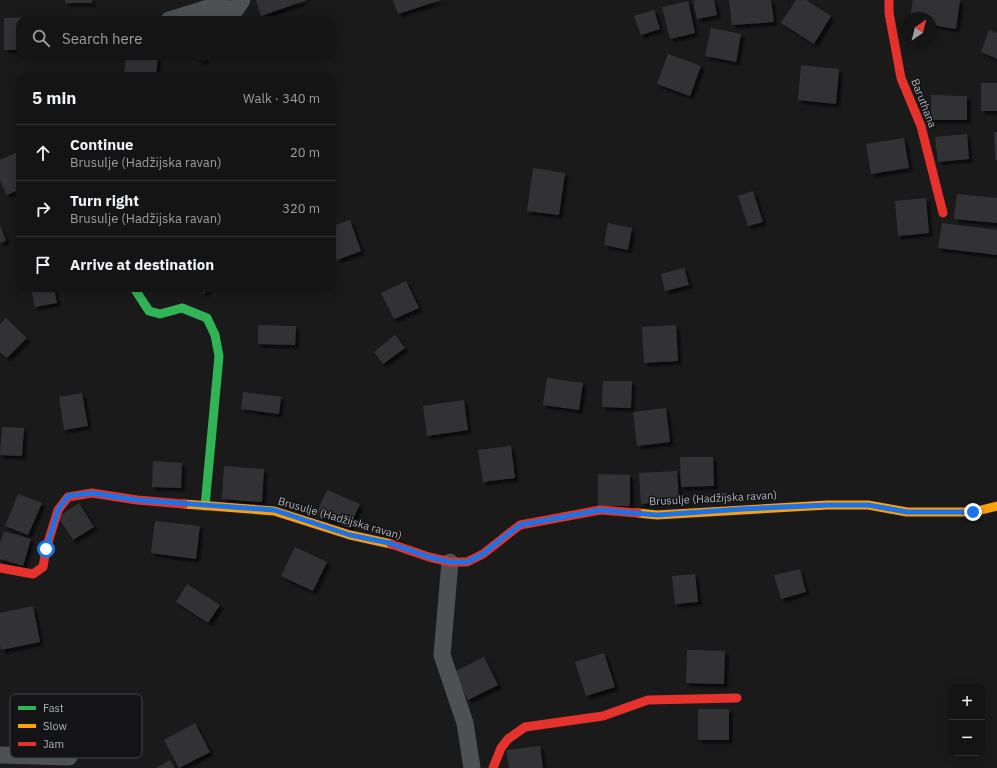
<!DOCTYPE html>
<html lang="en">
<head>
<meta charset="utf-8">
<style>
  :root { --surface:#141414; --page:#212122; --text:#f1f3f6; --muted:#9d9ea0; --line:#333334 }
  body { margin:0; font-family:"IBM Plex Sans",sans-serif; background:var(--page); color:var(--text) }
  .controls { position:absolute; right:12px; bottom:12px; display:grid; overflow:hidden; border-radius:8px; box-shadow:0 2px 10px #0003 }
  .controls button { width:36px; height:36px; display:grid; place-items:center; padding:0; border:0; border-bottom:1px solid var(--line); background:var(--surface); color:var(--text); font:20px sans-serif }
  .compass { position:absolute; left:901px; top:12px; width:36px; height:36px; border-radius:50%; background:var(--surface); box-shadow:0 2px 10px #0003; rotate:35deg }
  .stop { position:absolute; width:12px; height:12px; margin:-9px; border:3px solid #1a73e8; border-radius:50%; background:#fff }
  .stop.end { background:#1a73e8; border-color:#fff; box-shadow:0 1px 4px #0008 }
  .list { margin:0; padding:0; list-style:none }
  h2 { display:flex; justify-content:space-between; align-items:center; height:52px; margin:0; padding:0 16px; font-size:17px }
  h2 small { font-size:13px; font-weight:400; color:var(--muted) }
  .list li { display:grid; grid-template-columns:26px 1fr auto; gap:12px; align-items:center; box-sizing:border-box; height:56px; padding:0 16px; border-top:1px solid var(--line) }
  .list b { display:block; font-size:15px; white-space:nowrap }
  .list p { margin:0; font-size:13px; white-space:nowrap; color:var(--muted) }
  .list em { font-size:13px; font-style:normal; color:var(--muted) }
  .icon { flex:none; width:22px; height:22px; fill:none; stroke:currentColor; stroke-width:2; stroke-linecap:round; stroke-linejoin:round }
  .map { position:relative; flex:none; width:997px; height:768px; overflow:hidden }
  .search { position:absolute; background:var(--surface); box-shadow:0 2px 10px #0003; left:16px; top:16px; width:320px; height:44px; display:flex; align-items:center; gap:10px; box-sizing:border-box; padding:0 14px; border-radius:12px; color:var(--muted); font-size:15px }
  .panel { position:absolute; background:var(--surface); box-shadow:0 2px 10px #0003; left:16px; top:72px; width:320px; height:220px; border-radius:12px }
  .map>svg:first-child { display:block }
  .building { fill:#333334; filter:url(#shadow) }
  .lines { fill:none; stroke-linecap:round; stroke-linejoin:round }
  .street { stroke:#4e5153; stroke-width:17 }
  .fast { stroke:#30b455; stroke-width:9 }
  .slow { stroke:#ff9f0a; stroke-width:9 }
  .jam { stroke:#e5322d; stroke-width:9 }
  .route { stroke:#1a73e8; stroke-width:5 }
  .labels { text-anchor:middle; stroke-width:3; stroke-linejoin:round; paint-order:stroke }
  .street-label { font-size:11px; fill:#acb3ba; stroke:#141416 }
  .key { fill:#141416; stroke:#424447; stroke-width:1 }
  .key-label { font-size:11px; fill:#acb3ba }
</style>
</head>
<body>
<div class="map">
<svg width="997" height="768" viewBox="0 0 997 768">
  <defs>
    <filter id="shadow"><feDropShadow dx="3.5" dy="3.5" stdDeviation="1" flood-color="#0009"/></filter>
  </defs>
  <rect width="100%" height="100%" fill="#1a1a1a"/>
  <g class="building">
    <rect x="65" y="0" width="27" height="3"/>
    <path d="M256 0H307L261 16Z"/>
    <path d="M393 0H441L398 14Z"/>
    <path d="M696 0H714L717 15 697 19 693 1Z"/>
    <path d="M729 0H771L774 22 732 25Z"/>
    <path d="M796 0H806L831 16 814 44 781 23Z"/>
    <path d="M913 0H960L956 29 931 25V18H910Z"/>
    <path d="M688 1 695 33 670 39 662 7Z"/>
    <path d="M654 10 660 29 641 35 634 16Z"/>
    <path d="M38 17V20H20V50H4V18Z"/>
    <path d="M711 28 741 34 736 62 705 56Z"/>
    <path d="M989 30 997 33V59L981 52Z"/>
    <path d="M668 54 701 66 690 96 657 84Z"/>
    <path d="M126 56H158L156 76H124Z"/>
    <path d="M191 56H206L204 61Z"/>
    <path d="M801 65 839 69 836 104 798 100Z"/>
    <rect x="981" y="83" width="16" height="28"/>
    <path d="M931 95 967 96V120H931Z"/>
    <path d="M994 132H997V160H995Z"/>
    <path d="M967 134 969 159 938 162 935 137Z"/>
    <path d="M904 138 909 168 871 174 866 144Z"/>
    <path d="M18 152 20 157V189L7 195 0 180V160Z"/>
    <path d="M533 168 565 173 559 215 527 211Z"/>
    <path d="M753 191 763 222 748 226 738 196Z"/>
    <path d="M957 194 997 198V223L954 219Z"/>
    <path d="M926 198 929 233 898 236 895 201Z"/>
    <path d="M350 220 361 251 337 260 332 245V226Z"/>
    <path d="M608 223 632 228 628 250 604 245Z"/>
    <path d="M942 223 997 230V255L938 248Z"/>
    <path d="M0 225 6 241 0 243Z"/>
    <path d="M684 268 689 285 665 291 661 274Z"/>
    <path d="M406 281 419 308 394 319 381 293Z"/>
    <path d="M31 288H54L57 303 35 307Z"/>
    <path d="M196 288H208L204 294Z"/>
    <path d="M6 318 27 338 7 358 0 352V324Z"/>
    <path d="M258 325 296 326 295 345 258 344Z"/>
    <path d="M676 325 678 361 644 363 642 327Z"/>
    <path d="M395 335 405 348 383 364 374 352Z"/>
    <path d="M547 378 583 383 579 410 543 405Z"/>
    <path d="M603 381H632L631 408 602 407Z"/>
    <path d="M243 392 281 397 279 414 241 409Z"/>
    <path d="M82 393 88 426 64 430 59 397Z"/>
    <path d="M464 400 468 430 427 436 423 406Z"/>
    <path d="M666 408 670 442 637 446 633 412Z"/>
    <path d="M2 427 24 428 22 456 0 455Z"/>
    <path d="M511 446 515 478 483 482 478 450Z"/>
    <path d="M680 457H713L714 486 681 487Z"/>
    <path d="M153 461 182 463 181 488 152 487Z"/>
    <path d="M224 466 264 469 262 502 222 499Z"/>
    <path d="M677 471 679 501 641 504 639 473Z"/>
    <path d="M598 474 630 475V506H598Z"/>
    <path d="M327 490 360 504 349 528 316 514Z"/>
    <path d="M18 494 42 503 28 535 5 526Z"/>
    <path d="M79 503 94 527 73 540 58 517Z"/>
    <path d="M155 521 200 526 196 559 151 553Z"/>
    <path d="M4 531 31 539 23 566 0 559V543Z"/>
    <path d="M295 547 327 562 313 591 281 576Z"/>
    <path d="M800 569 806 592 781 599 774 575Z"/>
    <path d="M695 574 698 602 675 604 672 576Z"/>
    <path d="M187 584 220 605 208 623 176 602Z"/>
    <path d="M33 606 40 642 1 650 0 645V613Z"/>
    <path d="M687 650 725 651 724 684 686 683Z"/>
    <path d="M604 653 615 687 586 696 575 662Z"/>
    <path d="M484 657 498 685 468 700 454 672Z"/>
    <rect x="698" y="709" width="31" height="31"/>
    <path d="M195 723 210 752 179 768 164 740Z"/>
    <path d="M540 746 543 768H509L506 750Z"/>
    <path d="M170 760 175 768H156Z"/>
  </g>
  <g class="lines">
    <g class="street">
      <path d="M169 20 208 8 236 9 242 0"/>
      <path d="M450 562 442 655 465 723 472 768"/>
      <path d="M0 755 69 757"/>
    </g>
    <path class="fast" d="M134 288 149 311 160 314 182 308 207 318 215 335 219 356 205 506"/>
    <g class="slow">
      <path d="M184 504 274 511 350 535 391 544"/>
      <path d="M638 513 657 515 828 505H868L907 512H973L997 506"/>
    </g>
    <g class="jam">
      <path d="M889 0V13L901 78 921 126 943 213"/>
      <path d="M391 544 429 557 450 562H467L483 554 520 525 600 510 638 513"/>
      <path d="M0 568 33 574 43 567 46 549 58 510 68 497 92 493 137 500 184 504"/>
      <path d="M493 768 501 748 508 739 525 727 603 716 648 700 737 698"/>
    </g>
  </g>
  <g class="lines">
    <path class="route" d="M46 549 58 510 68 496 92 493 137 500 274 510 350 535 389 543 429 557 450 562H467L483 554 500 540 520 525 600 510 657 515 743 509 828 505H868L907 512H973"/>
  </g>
  <g class="labels">
    <g class="street-label">
      <text transform="translate(924 103) rotate(69)" y="4">Baruthana</text>
      <text transform="translate(713 498) rotate(-3)" y="4">Brusulje (Hadžijska ravan)</text>
      <text transform="translate(340 518) rotate(16)" y="4">Brusulje (Hadžijska ravan)</text>
    </g>
  </g>
  <rect x="10" y="694" width="132" height="64" rx="6" class="key"/>
  <rect x="18" y="706" width="18" height="4" fill="#30b455"/>
  <rect x="18" y="724" width="18" height="4" fill="#ff9f0a"/>
  <rect x="18" y="742" width="18" height="4" fill="#e5322d"/>
  <g class="key-label">
    <text x="43" y="712">Fast</text>
    <text x="43" y="730">Slow</text>
    <text x="43" y="748">Jam</text>
  </g>
</svg>
<div class="controls">
<button>+</button>
<button>−</button>
</div>
<svg class="compass" viewBox="-18 -18 36 36"><path d="M0-13l5 13h-10z" fill="#e53935"/><path d="M0 13l5-13h-10z" fill="#9d9ea0"/></svg>
<div class="stop" style="left:46px;top:549px"></div>
<div class="stop end" style="left:973px;top:512px"></div>
<div class="search"><svg class="icon" aria-label="search" viewBox="0 0 24 24"><circle cx="10" cy="10" r="6"/><path d="M15 15l6 6"/></svg>Search here</div>
<section class="panel">
<h2>5 min<small>Walk · 340 m</small></h2>
<ul class="list">
<li><svg class="icon" aria-label="ahead" viewBox="0 0 24 24"><path d="M12 20V5M6 11l6-6 6 6"/></svg><div><b>Continue</b><p>Brusulje (Hadžijska ravan)</p></div><em>20 m</em></li>
<li><svg class="icon" aria-label="right" viewBox="0 0 24 24"><path d="M7 20v-9h11M14 6l5 5-5 5"/></svg><div><b>Turn right</b><p>Brusulje (Hadžijska ravan)</p></div><em>320 m</em></li>
<li><svg class="icon" aria-label="arrive" viewBox="0 0 24 24"><path d="M6 21V4h12l-3 4 3 4H6"/></svg><div><b>Arrive at destination</b></div></li>
</ul>
</section>
</div>
</body>
</html>
